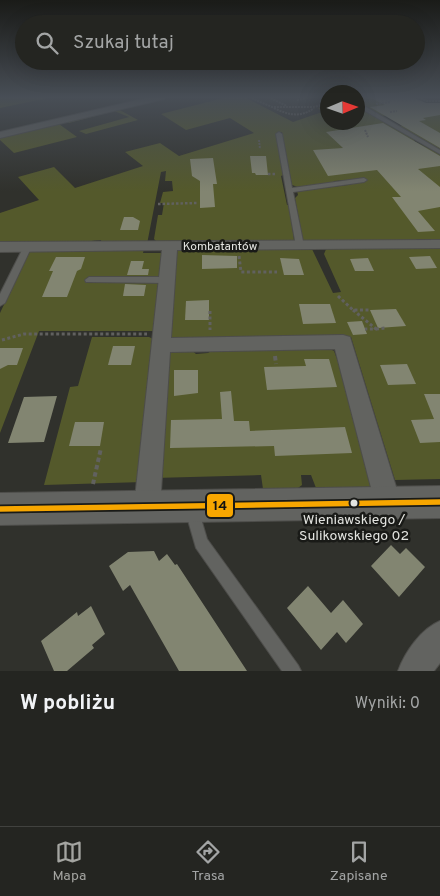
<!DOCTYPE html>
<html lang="pl">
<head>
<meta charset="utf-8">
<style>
  :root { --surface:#242521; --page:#2c2d2a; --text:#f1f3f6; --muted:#a3a5a5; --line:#41423f; --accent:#a4a5a1 }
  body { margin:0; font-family:Overpass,sans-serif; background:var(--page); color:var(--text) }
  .compass { position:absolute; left:320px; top:85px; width:45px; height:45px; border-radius:50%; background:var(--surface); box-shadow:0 5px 20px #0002; rotate:88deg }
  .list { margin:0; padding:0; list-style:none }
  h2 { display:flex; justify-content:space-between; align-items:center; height:65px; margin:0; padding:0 20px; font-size:21px }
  h2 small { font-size:16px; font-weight:400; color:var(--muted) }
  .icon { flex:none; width:28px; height:28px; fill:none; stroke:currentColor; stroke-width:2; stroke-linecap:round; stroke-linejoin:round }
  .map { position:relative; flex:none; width:440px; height:671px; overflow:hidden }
  .search { position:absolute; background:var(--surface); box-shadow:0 5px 20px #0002; left:15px; right:15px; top:15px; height:55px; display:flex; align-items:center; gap:12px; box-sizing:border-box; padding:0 18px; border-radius:28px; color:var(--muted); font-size:19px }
  .sheet { height:155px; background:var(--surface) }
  nav { display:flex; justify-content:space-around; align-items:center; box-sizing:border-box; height:70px; border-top:1px solid var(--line); background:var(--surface); font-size:14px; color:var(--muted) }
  nav a { display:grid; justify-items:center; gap:2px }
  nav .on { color:var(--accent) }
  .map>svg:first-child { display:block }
  .green { fill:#54592b }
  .building { fill:#828571 }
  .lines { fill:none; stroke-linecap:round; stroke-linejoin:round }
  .service-casing { stroke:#4d4d4a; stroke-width:2 }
  .minor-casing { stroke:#4d4d4a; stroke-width:2 }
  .tertiary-casing { stroke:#4d4d4a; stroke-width:2 }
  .path-far3 { stroke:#61615f; stroke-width:2; stroke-dasharray:2 1; stroke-linecap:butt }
  .path-far2 { stroke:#61615f; stroke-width:2.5; stroke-dasharray:2.5 2; stroke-linecap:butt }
  .path-far1 { stroke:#61615f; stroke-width:3; stroke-dasharray:3 2.5; stroke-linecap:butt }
  .path { stroke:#61615f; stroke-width:4; stroke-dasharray:4.5 3; stroke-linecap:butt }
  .service { fill:#626360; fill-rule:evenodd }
  .minor { fill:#626360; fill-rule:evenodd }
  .tertiary { fill:#626360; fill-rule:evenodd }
  .bus-1-casing { stroke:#191a17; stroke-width:9 }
  .bus-1 { stroke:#f7a600; stroke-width:5.5 }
  .bus-dot { fill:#e3e4e0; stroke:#191a17; stroke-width:2 }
  .labels { text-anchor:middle; stroke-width:5; stroke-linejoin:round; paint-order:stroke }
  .street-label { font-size:12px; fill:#e3e4e0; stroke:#191a17 }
  .near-bus-label { font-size:14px; fill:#e3e4e0; stroke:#191a17 }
  .line-badge { stroke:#191a17; stroke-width:2 }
  .pale-badge-label { font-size:14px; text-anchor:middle; font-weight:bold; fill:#111 }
</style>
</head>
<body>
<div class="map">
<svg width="440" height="671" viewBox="0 0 440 671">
  <rect width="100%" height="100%" fill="#30312c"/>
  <g class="green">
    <path d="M0 97H53L0 108Z"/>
    <path d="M227 97H244L293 122 322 112 318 108 327 106 328 122H358V98C385 91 401 102 424 114L440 111V151L399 126 405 125 389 115 382 116 366 106 359 108 415 139 414 141 440 154V242L433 239H416L417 242 303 241 295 198 298 195 297 191 348 185 365 181 362 179 334 181 333 183 298 187 292 185 282 132 276 133 283 175 281 176 287 205H289L294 240 289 243H270L267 240C260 240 255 240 249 243H158L154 239 158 215H162L164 203H160L163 192 173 191 172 181H165L166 171 161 172 147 244H102L101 240C92 240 85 243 76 243L75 241 63 243 0 244V213L39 200 18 177 54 167 75 188 143 166 125 152 160 143 179 156 254 133 230 118 186 130 161 114Z"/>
    <path d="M118 109 138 120 86 134 79 131 129 117 114 111 69 123 66 121Z"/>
    <path d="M59 124 77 137 14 153 0 140V138Z"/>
    <path d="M432 246H440V479L395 480 351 337 201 340 197 337H186L182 340 169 339 177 248 312 249 333 293 341 292 324 254 327 247H352L355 249 364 247H419L423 249H433Z"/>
    <path d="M144 249 143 253H166L158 331H39L0 433V313L30 250Z"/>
    <path d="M92 337H149L157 341 155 359 149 364 148 374 153 380 143 482 44 485 70 387 78 386Z"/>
    <path d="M326 347 334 351 337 359H344L373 487 316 488 311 475H301L302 485 298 488 263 489 261 475 154 478 168 352 191 350 196 354 208 353 213 350Z"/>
  </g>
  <g class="building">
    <path d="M370 97H412L426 103H440V115L423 118 426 120 419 121 440 133V148L370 107 385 105Z"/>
    <path d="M383 123 440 156V166L418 169 440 187V207L418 211 435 231 418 232 392 197H401L377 170 328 176 313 150 343 148 326 132Z"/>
    <path d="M250 156H266L268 175H256L255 173H252Z"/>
    <path d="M213 158 217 184H213L215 207 200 208V181L192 176 190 159Z"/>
    <path d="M124 217H133L140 221 138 230H120Z"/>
    <path d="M202 255 237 256V268L202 269Z"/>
    <path d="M430 256 437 268 416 269 409 257Z"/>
    <path d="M56 257H85L81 269 77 271 67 297H42L53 271H49Z"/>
    <path d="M280 258 299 259 304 275H284Z"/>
    <path d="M368 258 374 271H355L350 259Z"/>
    <path d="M131 261H144L142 269H149L148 275H127Z"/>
    <path d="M125 284 146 285 144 296H123Z"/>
    <path d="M209 300V320H185L186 301Z"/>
    <path d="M299 304H330L336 323 303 324Z"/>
    <path d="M396 309 406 326 378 328 370 310Z"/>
    <path d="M362 321 367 334 353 335 347 322Z"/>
    <path d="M113 346H135L131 365H108Z"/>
    <path d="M0 348H23L17 365H8L0 369Z"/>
    <path d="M304 359H329L337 387 267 390 264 367 306 366Z"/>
    <path d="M407 364 416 384 388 385 380 365Z"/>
    <path d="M174 370H198V393L174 396Z"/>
    <path d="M231 391 234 421H249L250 431 345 427 352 453 275 456 274 446 170 448 171 420 222 419 220 392Z"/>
    <path d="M424 394H440V442L420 443 411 420 434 419Z"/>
    <path d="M57 396 44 442 8 443 24 397Z"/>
    <path d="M75 422H104L100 446H69Z"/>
    <path d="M391 545 400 554 406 548 425 567 399 597 371 566Z"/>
    <path d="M154 551 159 561 167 554 175 565 177 564 247 671H179L130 585 123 591 109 566 128 552Z"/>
    <path d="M308 586 331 613 343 600 363 624 346 643 337 632 321 650 287 608Z"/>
    <path d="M91 606 105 634 92 645 94 648 67 671H54L41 641 77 612 78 616Z"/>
  </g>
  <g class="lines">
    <g class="service-casing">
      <g id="service">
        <path d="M360 106H364L440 150V154L360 108Z"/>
        <path d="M279 132 282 134 292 188 364 178 367 180 364 182 293 192 304 246 300 248 296 246 276 134Z"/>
        <path d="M25 244H31L32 246 5 303 0 306V294Z"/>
        <path d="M89 277H167L171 280 167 283 86 282 85 280Z"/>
        <path d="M192 503 197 505 207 539 298 665 301 671H282L196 548 185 510 187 505Z"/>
      </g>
    </g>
    <g class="minor-casing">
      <g id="minor">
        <path d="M151 97H165L164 99 0 138V132Z"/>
        <path d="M440 240V248L177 250 171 338 343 335 350 337 401 503 397 512 388 516 379 512 375 503 335 349 170 352 160 507 156 516 147 520 138 516 134 507 162 250 0 252V242Z"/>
        <path d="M440 621V663L434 671H398C405 652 421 629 440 621Z"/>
      </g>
    </g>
    <g class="tertiary-casing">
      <path id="tertiary" d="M440 486V518L0 525V493Z"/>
    </g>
    <g class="path-far3">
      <path d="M249 97 272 107H313L328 104"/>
      <path d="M268 97 287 106"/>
      <path d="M418 97 427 101H440"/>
      <path d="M297 100 313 97"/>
      <path d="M376 104 390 102"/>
      <path d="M320 106 324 97"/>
      <path d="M274 108C288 115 301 118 314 108"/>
      <path d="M390 112 397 111"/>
      <path d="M365 130 368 137"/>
      <path d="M259 140 260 149"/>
    </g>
    <g class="path-far2">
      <path d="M268 174H276"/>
      <path d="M158 204 198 203"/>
    </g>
    <g class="path-far1">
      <path d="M239 256 241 272H277"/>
      <path d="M338 296 353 310H369"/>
      <path d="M353 310 376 329H365"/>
      <path d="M210 311V330"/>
      <path d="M376 329 385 328"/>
      <path d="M2 340 24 334H147"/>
    </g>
    <g class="path">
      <path d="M275 356 276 364"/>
      <path d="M93 484 101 448"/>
    </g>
    <use href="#service" class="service"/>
    <use href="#minor" class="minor"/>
    <use href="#tertiary" class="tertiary"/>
    <g class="bus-1-casing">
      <path id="bus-1" d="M0 509 440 502"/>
    </g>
    <use href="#bus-1" class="bus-1"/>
  </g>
  <linearGradient id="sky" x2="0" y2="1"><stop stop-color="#1a1b18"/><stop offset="0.51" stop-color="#484e56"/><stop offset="1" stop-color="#484e56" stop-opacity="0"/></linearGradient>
  <rect width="440" height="191" fill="url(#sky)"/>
  <circle class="bus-dot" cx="354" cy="503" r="4.5"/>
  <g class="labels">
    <g class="street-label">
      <text x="220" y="250">Kombatantów</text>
    </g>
    <g class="near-bus-label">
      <text x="354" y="524">Wieniawskiego /<tspan x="354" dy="16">Sulikowskiego 02</tspan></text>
    </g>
  </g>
  <rect class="line-badge" x="206" y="493" width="28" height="25" rx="5" fill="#f7a600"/>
  <g class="pale-badge-label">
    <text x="220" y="510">14</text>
  </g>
</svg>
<svg class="compass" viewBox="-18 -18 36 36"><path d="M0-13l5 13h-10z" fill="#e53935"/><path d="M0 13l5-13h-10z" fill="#a3a5a5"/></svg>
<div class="search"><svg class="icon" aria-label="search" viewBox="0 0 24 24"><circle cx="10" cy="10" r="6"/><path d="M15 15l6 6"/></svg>Szukaj tutaj</div>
</div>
<section class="sheet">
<h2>W pobliżu<small>Wyniki: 0</small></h2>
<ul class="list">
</ul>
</section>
<nav>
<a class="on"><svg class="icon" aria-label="map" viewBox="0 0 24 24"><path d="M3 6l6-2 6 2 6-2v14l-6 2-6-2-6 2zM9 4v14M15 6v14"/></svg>Mapa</a>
<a><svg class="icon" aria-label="directions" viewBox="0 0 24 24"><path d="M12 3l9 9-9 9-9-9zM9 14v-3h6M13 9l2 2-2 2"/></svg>Trasa</a>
<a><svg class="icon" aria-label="saved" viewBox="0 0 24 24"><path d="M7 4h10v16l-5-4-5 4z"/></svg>Zapisane</a>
</nav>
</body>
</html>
